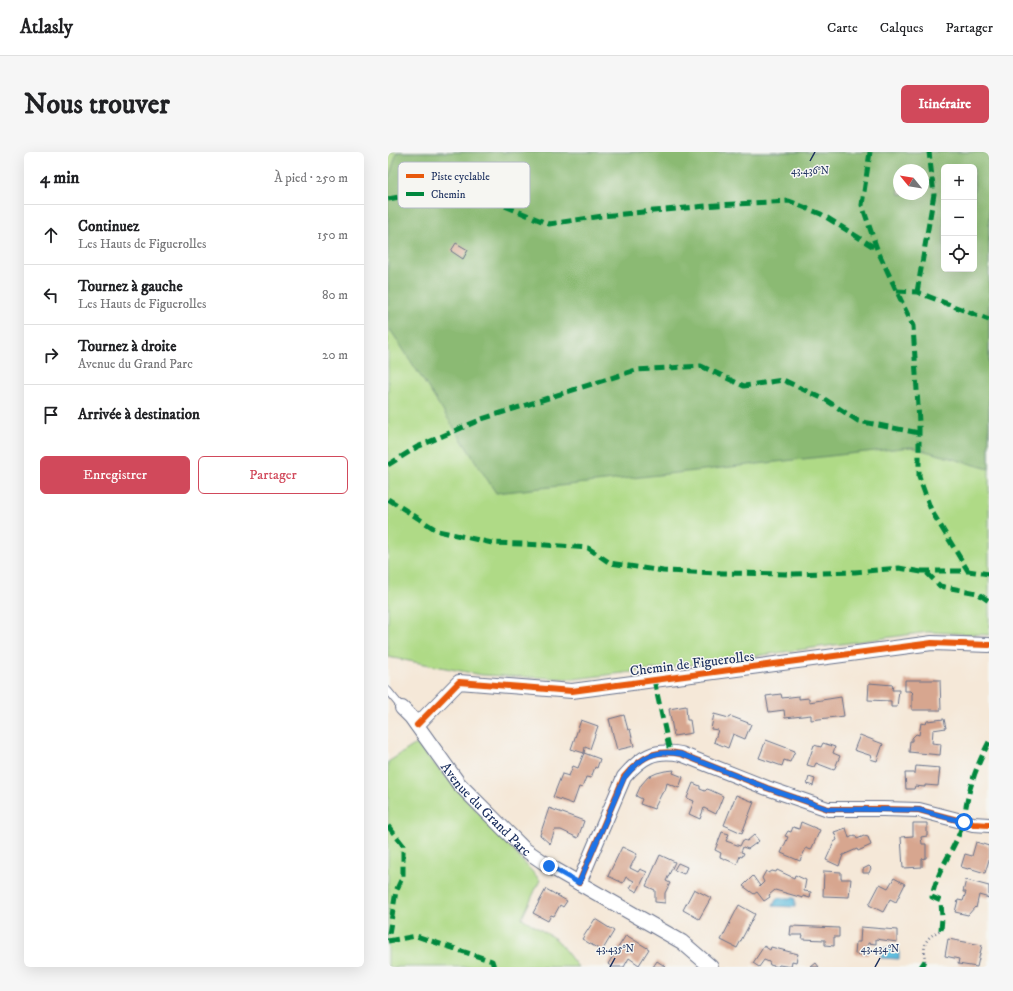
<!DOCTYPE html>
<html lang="fr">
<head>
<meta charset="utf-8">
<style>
  :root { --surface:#fff; --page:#f6f6f6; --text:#202124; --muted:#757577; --line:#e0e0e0; --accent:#d1495b }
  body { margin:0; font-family:"IM FELL DW Pica",serif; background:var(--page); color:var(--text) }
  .controls { position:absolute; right:12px; top:12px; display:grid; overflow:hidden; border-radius:6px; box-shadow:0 4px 16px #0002 }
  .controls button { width:36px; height:36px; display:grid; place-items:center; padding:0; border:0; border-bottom:1px solid var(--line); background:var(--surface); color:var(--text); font:20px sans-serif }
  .compass { position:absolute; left:505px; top:12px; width:36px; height:36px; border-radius:50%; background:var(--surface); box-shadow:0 4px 16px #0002; rotate:300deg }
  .stop { position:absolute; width:12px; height:12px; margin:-9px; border:3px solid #1a73e8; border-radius:50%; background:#fff }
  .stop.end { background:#1a73e8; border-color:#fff; box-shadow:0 1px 4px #0008 }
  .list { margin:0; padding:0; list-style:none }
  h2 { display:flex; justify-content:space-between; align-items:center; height:52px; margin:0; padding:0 16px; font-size:17px }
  h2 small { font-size:13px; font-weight:400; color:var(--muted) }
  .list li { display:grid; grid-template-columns:26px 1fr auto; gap:12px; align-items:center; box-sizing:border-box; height:60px; padding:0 16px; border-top:1px solid var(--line) }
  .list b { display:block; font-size:15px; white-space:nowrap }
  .list p { margin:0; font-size:13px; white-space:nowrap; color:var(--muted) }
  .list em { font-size:13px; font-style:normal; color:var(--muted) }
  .actions { display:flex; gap:8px; padding:12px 16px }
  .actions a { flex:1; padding:9px 0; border:1px solid var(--accent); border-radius:6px; text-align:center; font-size:14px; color:var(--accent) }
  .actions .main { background:var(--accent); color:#fff }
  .icon { flex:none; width:22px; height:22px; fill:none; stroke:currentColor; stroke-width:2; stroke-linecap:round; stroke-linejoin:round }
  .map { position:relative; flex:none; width:601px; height:815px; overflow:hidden; border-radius:6px }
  header { display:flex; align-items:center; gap:24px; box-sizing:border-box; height:56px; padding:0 20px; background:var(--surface); border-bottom:1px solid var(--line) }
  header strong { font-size:19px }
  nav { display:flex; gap:22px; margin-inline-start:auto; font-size:14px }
  .intro { display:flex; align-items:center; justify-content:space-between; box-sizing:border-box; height:96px; padding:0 24px }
  h1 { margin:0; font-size:28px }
  .button { padding:10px 18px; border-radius:6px; background:var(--accent); color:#fff; font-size:14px; font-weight:700 }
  main { display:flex; gap:24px; padding:0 24px }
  aside { flex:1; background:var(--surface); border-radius:6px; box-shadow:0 4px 16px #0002 }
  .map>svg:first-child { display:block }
  .green { fill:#afda86; stroke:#658472; fill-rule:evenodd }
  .forest { fill:#8bba73; stroke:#537468; fill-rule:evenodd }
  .water { fill:#5fbcdd; stroke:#3d769e }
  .building { fill:#d7a68f }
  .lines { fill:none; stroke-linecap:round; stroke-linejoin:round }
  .lane-casing { stroke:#677089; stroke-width:9 }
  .street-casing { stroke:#677089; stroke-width:16 }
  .path { stroke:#677089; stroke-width:2.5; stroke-dasharray:1 3; stroke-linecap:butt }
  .lane { stroke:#fff; stroke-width:7 }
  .street { stroke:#fff; stroke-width:14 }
  .quiet { stroke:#00873e; stroke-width:5; stroke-dasharray:10 5; stroke-linecap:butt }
  .cycleway-casing { stroke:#f6f6f2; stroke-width:8 }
  .cycleway { stroke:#e8590c; stroke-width:6 }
  .route { stroke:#1a73e8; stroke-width:5 }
  .ticks { fill:none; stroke:#1b2f5e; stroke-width:1.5 }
  .labels { text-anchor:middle; stroke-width:3; stroke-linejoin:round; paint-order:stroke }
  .street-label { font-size:14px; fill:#1b2f5e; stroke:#f6f6f2 }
  .key { fill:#f6f6f2; stroke:#b4bac6; stroke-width:1 }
  .key-label { font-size:11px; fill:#1b2f5e }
  .ticks-label { font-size:10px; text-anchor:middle; fill:#1b2f5e; stroke:#f6f6f2; stroke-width:3; stroke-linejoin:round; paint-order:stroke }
</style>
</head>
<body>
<header>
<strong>Atlasly</strong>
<nav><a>Carte</a><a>Calques</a><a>Partager</a></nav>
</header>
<div class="intro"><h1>Nous trouver</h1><a class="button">Itinéraire</a></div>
<main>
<aside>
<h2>4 min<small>À pied · 250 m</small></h2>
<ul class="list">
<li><svg class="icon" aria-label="ahead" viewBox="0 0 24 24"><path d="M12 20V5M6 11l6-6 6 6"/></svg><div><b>Continuez</b><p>Les Hauts de Figuerolles</p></div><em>150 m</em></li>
<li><svg class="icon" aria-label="left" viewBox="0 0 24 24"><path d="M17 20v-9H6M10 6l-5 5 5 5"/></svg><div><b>Tournez à gauche</b><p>Les Hauts de Figuerolles</p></div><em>80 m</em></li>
<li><svg class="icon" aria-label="right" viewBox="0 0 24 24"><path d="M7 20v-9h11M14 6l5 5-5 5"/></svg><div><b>Tournez à droite</b><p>Avenue du Grand Parc</p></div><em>20 m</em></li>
<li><svg class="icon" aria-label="arrive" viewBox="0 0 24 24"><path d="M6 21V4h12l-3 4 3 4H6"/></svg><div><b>Arrivée à destination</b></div></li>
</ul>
<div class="actions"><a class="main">Enregistrer</a><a>Partager</a></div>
</aside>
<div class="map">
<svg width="601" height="815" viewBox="0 0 601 815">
  <rect width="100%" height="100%" fill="#f6f6f2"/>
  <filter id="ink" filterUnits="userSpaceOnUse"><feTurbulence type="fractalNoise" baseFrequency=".025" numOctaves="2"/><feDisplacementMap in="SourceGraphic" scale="8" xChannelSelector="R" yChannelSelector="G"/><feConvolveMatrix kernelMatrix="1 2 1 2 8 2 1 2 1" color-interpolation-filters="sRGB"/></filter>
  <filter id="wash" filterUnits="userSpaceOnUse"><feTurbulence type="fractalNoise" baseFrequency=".012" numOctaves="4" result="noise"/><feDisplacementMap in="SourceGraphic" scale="16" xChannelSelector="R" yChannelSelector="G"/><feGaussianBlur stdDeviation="0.9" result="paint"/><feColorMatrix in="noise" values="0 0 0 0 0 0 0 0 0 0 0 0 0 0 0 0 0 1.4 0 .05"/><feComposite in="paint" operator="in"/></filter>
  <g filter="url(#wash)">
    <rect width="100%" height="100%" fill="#f5e8d8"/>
    <g class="green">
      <path d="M0 0H601V483L540 480 310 512 186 527 94 523 0 505ZM556 15H586V117H556ZM511 18H535V42H511Z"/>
      <path d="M28 592 152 728 134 766 169 788 190 815H0V610Z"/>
    </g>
    <path class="forest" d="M9 0H601V317L523 295 108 341 0 174V29ZM556 15H586V117H556ZM511 18H535V42H511Z"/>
    <g class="water">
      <path d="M389 746H406L407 748V755L385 754Z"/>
      <path d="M494 796 511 797V807L493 806Z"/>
    </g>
    <g id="blocks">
      <g class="building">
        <path d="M68 91 80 98 75 107 63 99Z"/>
        <path d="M517 528H552L553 558H524V542L525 541 523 539H517Z"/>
        <path d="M481 531 505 533 504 538H511L509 555H503V549L480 548Z"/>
        <path d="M393 542 394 546 411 544V547L421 546V550L453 545 456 564 423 568V563L397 566 396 558 381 560 378 544Z"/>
        <path d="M298 554 299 568H302L304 581 286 584 281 557Z"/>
        <path d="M326 562 341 566 342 564 363 572 357 587 345 582 340 596 326 590 330 578 323 577Z"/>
        <path d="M236 563 240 578 242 577 246 594 229 598 221 567Z"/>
        <path d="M556 567 558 576 545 578 544 591 553 592 552 603 521 600 522 589H524V586L528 582 531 583 533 571 538 572 539 569Z"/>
        <path d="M193 568 210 574 202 597 197 595 196 601 212 607 209 616 207 615 203 626 198 625 194 636 191 635 185 652 165 645 174 622 181 624 185 614 190 616 196 601 183 597Z"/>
        <path d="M472 583 495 592 489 609 482 607 484 604 466 598Z"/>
        <path d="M378 588 407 599 402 610 396 608 394 614 371 606Z"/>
        <path d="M435 591 447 595 445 601 452 604 446 618 428 611 426 615 419 613 426 593 433 595Z"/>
        <path d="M528 614 552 616 550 634 537 633V635L527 634 526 637H518L517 621H527Z"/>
        <path d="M286 618 285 621 295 625 291 636 279 631 277 639 274 641 266 657 252 652 254 647 248 644 253 633 260 625 269 621 277 619Z"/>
        <path d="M421 625 427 627 425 634 419 632Z"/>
        <path d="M305 631 312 634V637L317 639 319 637 322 638 335 644 328 662 316 656 312 667 301 662 306 649 299 646Z"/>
        <path d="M348 643 366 650 354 681 336 673Z"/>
        <path d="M161 656 196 669 190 686 173 678H167L162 692 152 683Z"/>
        <path d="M413 670 432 678 423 698 418 696 412 709 393 701 400 685 397 684 400 679 403 680 405 675 411 677Z"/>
        <path d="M525 671H539V684L533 685 534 692H538V706L534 707V715L515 716 513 685 525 684Z"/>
        <path d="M458 676 461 686 467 683 469 687 476 684 480 685 483 693 470 699 469 697 455 703 451 714 438 708 446 690 449 688 446 680Z"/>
        <path d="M334 680 341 682 338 689 352 694 355 688 359 689 366 683 371 689 360 697 355 695 353 700 356 701 354 705 352 704 349 712 332 705 333 701 327 698Z"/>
        <path d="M588 690 601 694V708L597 721 581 716 580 717 573 715 577 702 584 704Z"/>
        <path d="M234 695 249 702 242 716 250 720 252 717 259 720 249 740 242 736 246 729 238 725 235 731 220 724Z"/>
        <path d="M272 703 287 710 278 729 282 731 277 741V751L267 750V738L258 734Z"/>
        <path d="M290 711 299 715 296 722 286 718Z"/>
        <path d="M481 714 483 716 481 721H475V717Z"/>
        <path d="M389 718 406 726 407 723 418 728 416 739 423 740 422 746 415 744V746L387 738 381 743 382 745 376 749 369 740 366 742 355 734 365 724 372 734 376 730 374 726 378 719 381 721 384 719 388 720Z"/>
        <path d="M436 719 453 720V727H463L461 745 435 744Z"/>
        <path d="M506 726 517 732 508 750 502 747 495 760 481 753 492 732 500 736Z"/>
        <path d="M578 728 601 734V746L591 743 588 756 587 755 580 763 567 760 570 748 575 749 578 740H575Z"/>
        <path d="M158 737 179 749 175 755 172 753 166 764 163 763 160 769 145 761Z"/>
        <path d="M306 737 323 746 311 767 295 758Z"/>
        <path d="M351 753 367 762 349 796 333 788Z"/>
        <path d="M207 767 226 779 214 799 194 787Z"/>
        <path d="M403 774 451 776V785H446V794L437 793V788L414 787 415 783H402Z"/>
        <path d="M473 775 509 778V790L488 787V792L480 791V803L467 802 468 790H472Z"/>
        <path d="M238 783 261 797 251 813 241 806 236 815H224L220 812Z"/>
        <path d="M560 787 594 793 589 815 570 812 571 807 557 804Z"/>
        <path d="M376 794 382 798 383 795 410 802 408 810 404 809 403 815 391 813 390 815 382 813 381 810 376 808 371 815 365 811Z"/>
        <path d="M269 809 278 815H265Z"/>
        <path d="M428 811 431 815H423Z"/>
      </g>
    </g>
  </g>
  <g filter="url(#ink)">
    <use href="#blocks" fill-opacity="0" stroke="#677089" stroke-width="1"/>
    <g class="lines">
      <g class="lane-casing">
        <path id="lane" d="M0 539 14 556"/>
      </g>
      <g class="street-casing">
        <g id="street">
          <path id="s1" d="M14 556 23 565 71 632 136 697 161 714 294 790 323 815"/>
          <path d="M29 573 71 530 184 539 544 491 601 493"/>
          <path d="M191 731 236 625C253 605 266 597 293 602L379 636 440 657H495L531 658 585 672 601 673"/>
        </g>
      </g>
      <path class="path" d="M537 809C535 791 537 786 553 778"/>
      <use href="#lane" class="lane"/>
      <use href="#street" class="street"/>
      <g class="quiet">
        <path d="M482 0 474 53 489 97 525 174 531 270V325L543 358 580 419"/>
        <path d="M0 47 49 38 112 52 161 72 214 64 329 53 401 49 433 62 489 97"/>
        <path d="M509 139 529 140 601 168"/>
        <path d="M529 140 546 42 541 0"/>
        <path d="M0 313 29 295 94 267 248 218 313 214 356 234 395 228 438 248 470 269 531 281"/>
        <path d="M0 347 50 379 104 391 158 393 200 396 222 411 275 419 335 421 406 422 467 420 511 416 539 421 552 434 589 441 601 449"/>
        <path d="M533 419H580L601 422"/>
        <path d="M266 528 282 600"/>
        <path d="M0 674 15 693V724L8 739 0 788"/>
        <path d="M553 778 554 766 553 749 544 745C549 717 567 698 575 671 577 665 577 657 579 650 583 629 591 609 601 590"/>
        <path d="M0 789 28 784 104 809 106 815"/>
        <path d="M533 815 537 809"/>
      </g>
      <g class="cycleway-casing">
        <g id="cycleway">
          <path d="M29 573 71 530 184 539 544 491 601 493"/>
          <path d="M191 731 236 625C253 605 266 597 293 602L379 636 440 657H495L531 658 585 672 601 673"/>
        </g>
      </g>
      <use href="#cycleway" class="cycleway"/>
    </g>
  </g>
  <g class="lines" filter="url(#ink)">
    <path class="route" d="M161 714 191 731 236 626C253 605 266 597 293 602L379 636 440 657 531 658 576 670"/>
  </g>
  <path class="ticks" d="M422 9 427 0M222 815 227 806M487 815 492 806"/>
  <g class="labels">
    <g class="street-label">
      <text transform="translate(304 511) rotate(-7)" y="5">Chemin de Figuerolles</text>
      <text dy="5" stroke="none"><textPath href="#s1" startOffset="132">Avenue du Grand Parc</textPath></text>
    </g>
  </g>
  <rect x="10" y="10" width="132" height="46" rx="6" class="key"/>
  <rect x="18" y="22" width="18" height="4" fill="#e8590c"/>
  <rect x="18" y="40" width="18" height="4" fill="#00873e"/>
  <g class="key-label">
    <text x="43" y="28">Piste cyclable</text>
    <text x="43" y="46">Chemin</text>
  </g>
  <g class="ticks-label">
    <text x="422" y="22">43.436°N</text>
    <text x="227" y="800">43.435°N</text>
    <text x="492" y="800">43.434°N</text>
  </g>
</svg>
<div class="controls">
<button>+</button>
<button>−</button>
<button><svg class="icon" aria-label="locate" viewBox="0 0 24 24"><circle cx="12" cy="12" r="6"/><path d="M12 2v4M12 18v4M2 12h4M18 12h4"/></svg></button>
</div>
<svg class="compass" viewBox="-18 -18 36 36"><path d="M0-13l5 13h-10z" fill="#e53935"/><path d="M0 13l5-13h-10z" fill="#757577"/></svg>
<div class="stop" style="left:576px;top:670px"></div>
<div class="stop end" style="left:161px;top:714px"></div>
</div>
</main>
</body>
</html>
